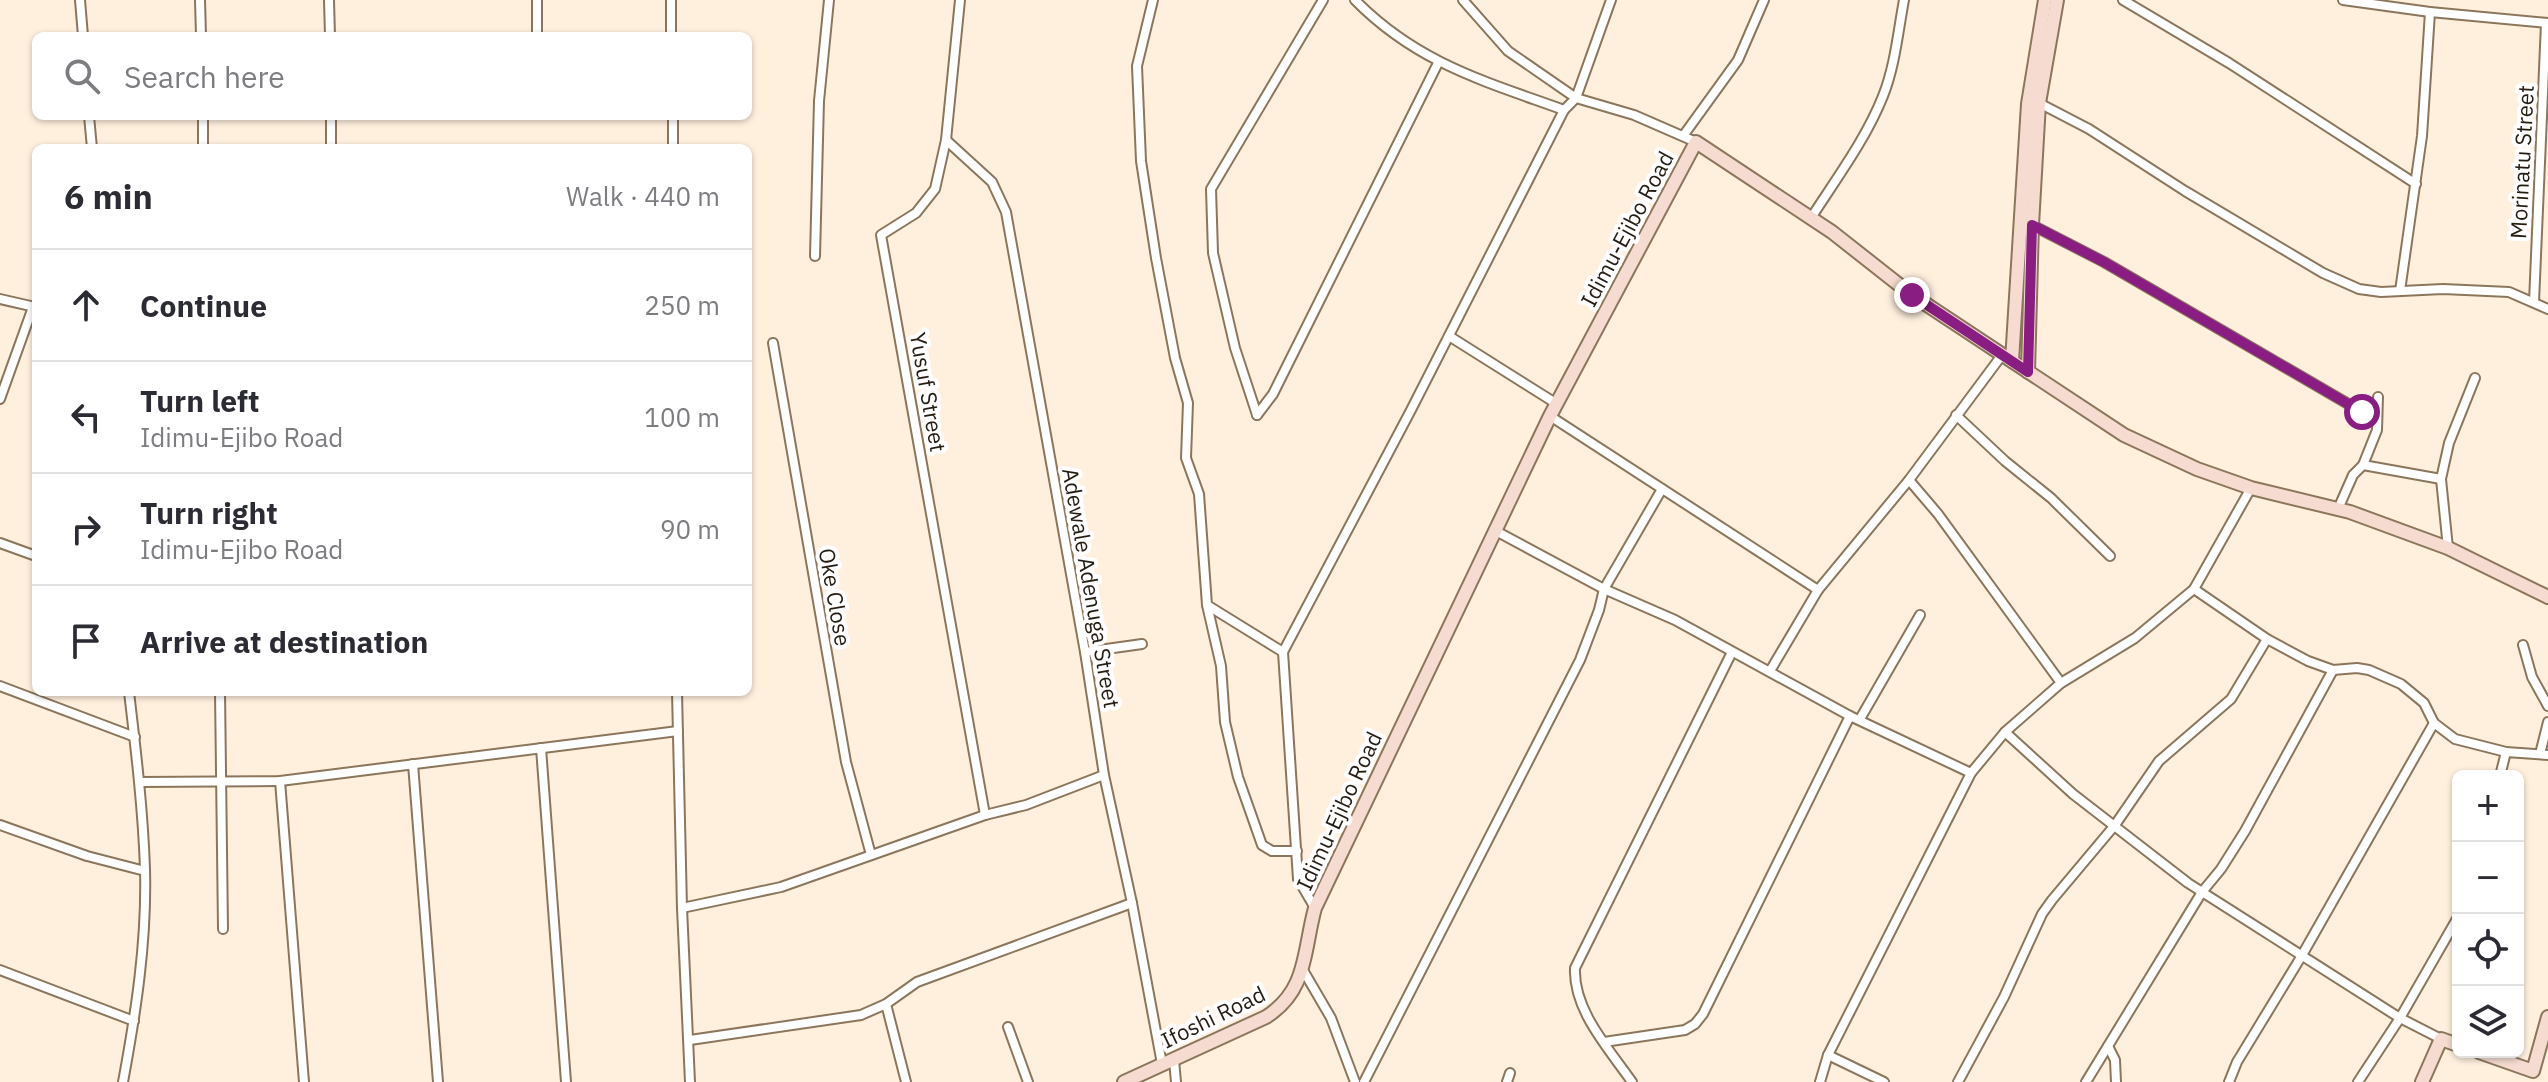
<!DOCTYPE html>
<html lang="en">
<head>
<meta charset="utf-8">
<style>
  :root { --surface:#fff; --page:#f2f2f3; --text:#2b2b33; --muted:#7c7c81; --line:#e1e1e2 }
  body { margin:0; font-family:"IBM Plex Sans",sans-serif; background:var(--page); color:var(--text) }
  .controls { position:absolute; right:24px; bottom:24px; display:grid; overflow:hidden; border-radius:12px; box-shadow:0 2px 6px #0004 }
  .controls button { width:72px; height:72px; display:grid; place-items:center; padding:0; border:0; border-bottom:2px solid var(--line); background:var(--surface); color:var(--text); font:40px sans-serif }
  .stop { position:absolute; width:24px; height:24px; margin:-18px; border:6px solid #8a1d82; border-radius:50%; background:#fff }
  .stop.end { background:#8a1d82; border-color:#fff; box-shadow:0 2px 8px #0008 }
  .list { margin:0; padding:0; list-style:none }
  h2 { display:flex; justify-content:space-between; align-items:center; height:104px; margin:0; padding:0 32px; font-size:34px }
  h2 small { font-size:26px; font-weight:400; color:var(--muted) }
  .list li { display:grid; grid-template-columns:52px 1fr auto; gap:24px; align-items:center; box-sizing:border-box; height:112px; padding:0 32px; border-top:2px solid var(--line) }
  .list b { display:block; font-size:30px; white-space:nowrap }
  .list p { margin:0; font-size:26px; white-space:nowrap; color:var(--muted) }
  .list em { font-size:26px; font-style:normal; color:var(--muted) }
  .icon { flex:none; width:44px; height:44px; fill:none; stroke:currentColor; stroke-width:2; stroke-linecap:round; stroke-linejoin:round }
  .map { position:relative; flex:none; width:2548px; height:1082px; overflow:hidden }
  .search { position:absolute; background:var(--surface); box-shadow:0 2px 6px #0004; left:32px; top:32px; width:720px; height:88px; display:flex; align-items:center; gap:20px; box-sizing:border-box; padding:0 28px; border-radius:12px; color:var(--muted); font-size:30px }
  .panel { position:absolute; background:var(--surface); box-shadow:0 2px 6px #0004; left:32px; top:144px; width:720px; height:552px; border-radius:12px }
  .map>svg:first-child { display:block }
  .lines { fill:none; stroke-linecap:round; stroke-linejoin:round }
  .street-casing { stroke:#8c765b; stroke-width:12 }
  .secondary-casing { stroke:#8c765b; stroke-width:16 }
  .street { stroke:#fff; stroke-width:8 }
  .secondary { stroke:#f6dcd0; stroke-width:12 }
  .route { stroke:#8a1d82; stroke-width:10 }
  .labels { text-anchor:middle; stroke-width:8; stroke-linejoin:round; paint-order:stroke }
  .street-label { font-size:22px; fill:#251c11; stroke:#fff }
</style>
</head>
<body>
<div class="map">
<svg width="2548" height="1082" viewBox="0 0 2548 1082">
  <rect width="100%" height="100%" fill="#fff0de"/>
  <g class="lines">
    <g class="street-casing">
      <g id="street">
        <path d="M80 0 83 36"/>
        <path d="M200 0 201 36"/>
        <path d="M329 0 330 36"/>
        <path d="M537 0V36"/>
        <path d="M671 0V36"/>
        <path d="M960 0 946 140 935 189 916 213 881 235 985 815"/>
        <path d="M1153 0 1137 66 1141 161 1156 258 1175 358 1188 403 1186 458 1199 494 1207 605 1283 652 1298 879 1315 908"/>
        <path d="M1355 0C1417 63 1484 81 1564 110L1576 98 1611 0"/>
        <path d="M1463 0 1508 51 1576 98 1634 115 1696 142"/>
        <path d="M2123 0 2229 63 2416 184"/>
        <path d="M2343 0 2430 12 2548 23"/>
        <path d="M2039 103 2089 129 2185 191 2323 273 2359 289 2381 292 2443 289 2509 292 2548 309"/>
        <path d="M89 116 92 148"/>
        <path d="M203 116V148"/>
        <path d="M673 116V148"/>
        <path d="M1683 136 1738 60 1764 0"/>
        <path d="M946 140 992 182 1006 212 1085 652 1104 775 1132 903 1162 1064"/>
        <path d="M331 148V116"/>
        <path d="M1811 218C1836 179 1866 139 1883 96 1895 66 1898 32 1904 0"/>
        <path d="M2032 225 2104 262 2362 412"/>
        <path d="M815 256 819 101 829 0"/>
        <path d="M2400 291 2422 136 2430 12"/>
        <path d="M0 299 35 307"/>
        <path d="M2534 302 2546 23"/>
        <path d="M1449 336 1557 404"/>
        <path d="M773 343 846 762 871 855"/>
        <path d="M0 399 33 307"/>
        <path d="M1257 415 1235 348 1213 253 1211 189 1323 0"/>
        <path d="M1257 415 1273 394 1438 63"/>
        <path d="M1956 415 2005 461 2051 498 2110 556"/>
        <path d="M1550 416 1818 590"/>
        <path d="M2363 465 2377 430 2378 397"/>
        <path d="M1909 480 1938 514 2061 683"/>
        <path d="M2338 509 2353 475 2363 465 2441 479"/>
        <path d="M1494 530 1604 589 1675 620 1850 716 1971 773 2005 732 2061 683 2135 638 2194 589 2251 488"/>
        <path d="M0 543 36 556"/>
        <path d="M2448 548 2441 479 2449 443 2475 378"/>
        <path d="M1207 605 1221 666 1225 722 1238 777 1262 845 1272 851H1297"/>
        <path d="M2267 639 2308 661 2333 670 2357 668 2369 670 2401 684 2424 703 2434 723 2455 739 2506 752"/>
        <path d="M2523 645 2532 677 2548 706"/>
        <path d="M1085 652 1142 644"/>
        <path d="M1283 652 1411 410 1564 110"/>
        <path d="M1770 671 1818 590 1909 480 2002 355"/>
        <path d="M0 686 135 737"/>
        <path d="M220 692 223 929"/>
        <path d="M677 692 682 908 690 1082"/>
        <path d="M1860 719 1920 615"/>
        <path d="M2005 732 2073 794 2188 883 2400 1018 2441 1039"/>
        <path d="M541 748 566 1082"/>
        <path d="M2540 754 2548 722"/>
        <path d="M413 764 438 1082"/>
        <path d="M2500 776 2506 752 2548 755"/>
        <path d="M280 781 304 1082"/>
        <path d="M140 782 280 781 678 731"/>
        <path d="M0 825 87 856 145 871"/>
        <path d="M682 908 781 887 985 815 1026 805 1104 775"/>
        <path d="M0 970 134 1021"/>
        <path d="M1303 970 1331 1018 1355 1082"/>
        <path d="M886 1004 906 1082"/>
        <path d="M1008 1027 1028 1082"/>
        <path d="M690 1040 861 1015 886 1004 917 982 1132 903"/>
        <path d="M1604 1042 1685 1030 1695 1024 1703 1014 1850 716"/>
        <path d="M2108 1046 2115 1060 2116 1082"/>
        <path d="M1828 1055 1884 1082"/>
        <path d="M1174 1060 1176 1082"/>
        <path d="M123 1082C136 1012 147 941 145 869 143 810 136 751 129 692"/>
        <path d="M1364 1082 1580 660 1599 610 1604 589 1662 489"/>
        <path d="M1507 1082 1510 1073"/>
        <path d="M1632 1082C1609 1049 1573 1010 1575 968L1732 652"/>
        <path d="M1820 1082 1828 1055 1971 773"/>
        <path d="M1958 1082 2004 997 2042 914 2052 900 2115 825 2159 761 2231 699 2267 639 2194 589"/>
        <path d="M2086 1082 2202 892 2221 869 2245 831 2333 670"/>
        <path d="M2229 1082 2237 1062 2301 957 2434 723"/>
        <path d="M2358 1082 2400 1018 2458 917"/>
      </g>
    </g>
    <g class="secondary-casing">
      <g id="secondary">
        <path d="M2012 361 2028 104 2045 0"/>
        <path d="M2028 372 2032 225 2039 103 2057 0"/>
        <path d="M2479 1052 2533 1071 2548 1017"/>
        <path d="M1124 1082 1266 1017C1308 990 1303 952 1315 908L1550 416 1696 142 1832 232 1912 295 2124 435 2197 469 2251 488 2350 512 2448 548 2548 597"/>
        <path d="M2422 1082 2441 1039 2458 1045"/>
      </g>
    </g>
    <use href="#street" class="street"/>
    <use href="#secondary" class="secondary"/>
  </g>
  <g class="lines">
    <path class="route" d="M1912 295 2028 372 2032 225 2104 262 2362 412"/>
  </g>
  <g class="labels">
    <g class="street-label">
      <text transform="translate(2522 162) rotate(-87)" y="8">Morinatu Street</text>
      <text transform="translate(1627 229) rotate(-62)" y="8">Idimu-Ejibo Road</text>
      <text transform="translate(928 392) rotate(80)" y="8">Yusuf Street</text>
      <text transform="translate(1091 588) rotate(80)" y="8">Adewale Adenuga Street</text>
      <text transform="translate(835 597) rotate(80)" y="8">Oke Close</text>
      <text transform="translate(1339 811) rotate(-65)" y="8">Idimu-Ejibo Road</text>
      <text transform="translate(1213 1017) rotate(-26)" y="8">Ifoshi Road</text>
    </g>
  </g>
</svg>
<div class="controls">
<button>+</button>
<button>−</button>
<button><svg class="icon" aria-label="locate" viewBox="0 0 24 24"><circle cx="12" cy="12" r="6"/><path d="M12 2v4M12 18v4M2 12h4M18 12h4"/></svg></button>
<button><svg class="icon" aria-label="layers" viewBox="0 0 24 24"><path d="M12 4l9 5-9 5-9-5zM3 14l9 5 9-5"/></svg></button>
</div>
<div class="stop" style="left:2362px;top:412px"></div>
<div class="stop end" style="left:1912px;top:295px"></div>
<div class="search"><svg class="icon" aria-label="search" viewBox="0 0 24 24"><circle cx="10" cy="10" r="6"/><path d="M15 15l6 6"/></svg>Search here</div>
<section class="panel">
<h2>6 min<small>Walk · 440 m</small></h2>
<ul class="list">
<li><svg class="icon" aria-label="ahead" viewBox="0 0 24 24"><path d="M12 20V5M6 11l6-6 6 6"/></svg><div><b>Continue</b></div><em>250 m</em></li>
<li><svg class="icon" aria-label="left" viewBox="0 0 24 24"><path d="M17 20v-9H6M10 6l-5 5 5 5"/></svg><div><b>Turn left</b><p>Idimu-Ejibo Road</p></div><em>100 m</em></li>
<li><svg class="icon" aria-label="right" viewBox="0 0 24 24"><path d="M7 20v-9h11M14 6l5 5-5 5"/></svg><div><b>Turn right</b><p>Idimu-Ejibo Road</p></div><em>90 m</em></li>
<li><svg class="icon" aria-label="arrive" viewBox="0 0 24 24"><path d="M6 21V4h12l-3 4 3 4H6"/></svg><div><b>Arrive at destination</b></div></li>
</ul>
</section>
</div>
</body>
</html>
